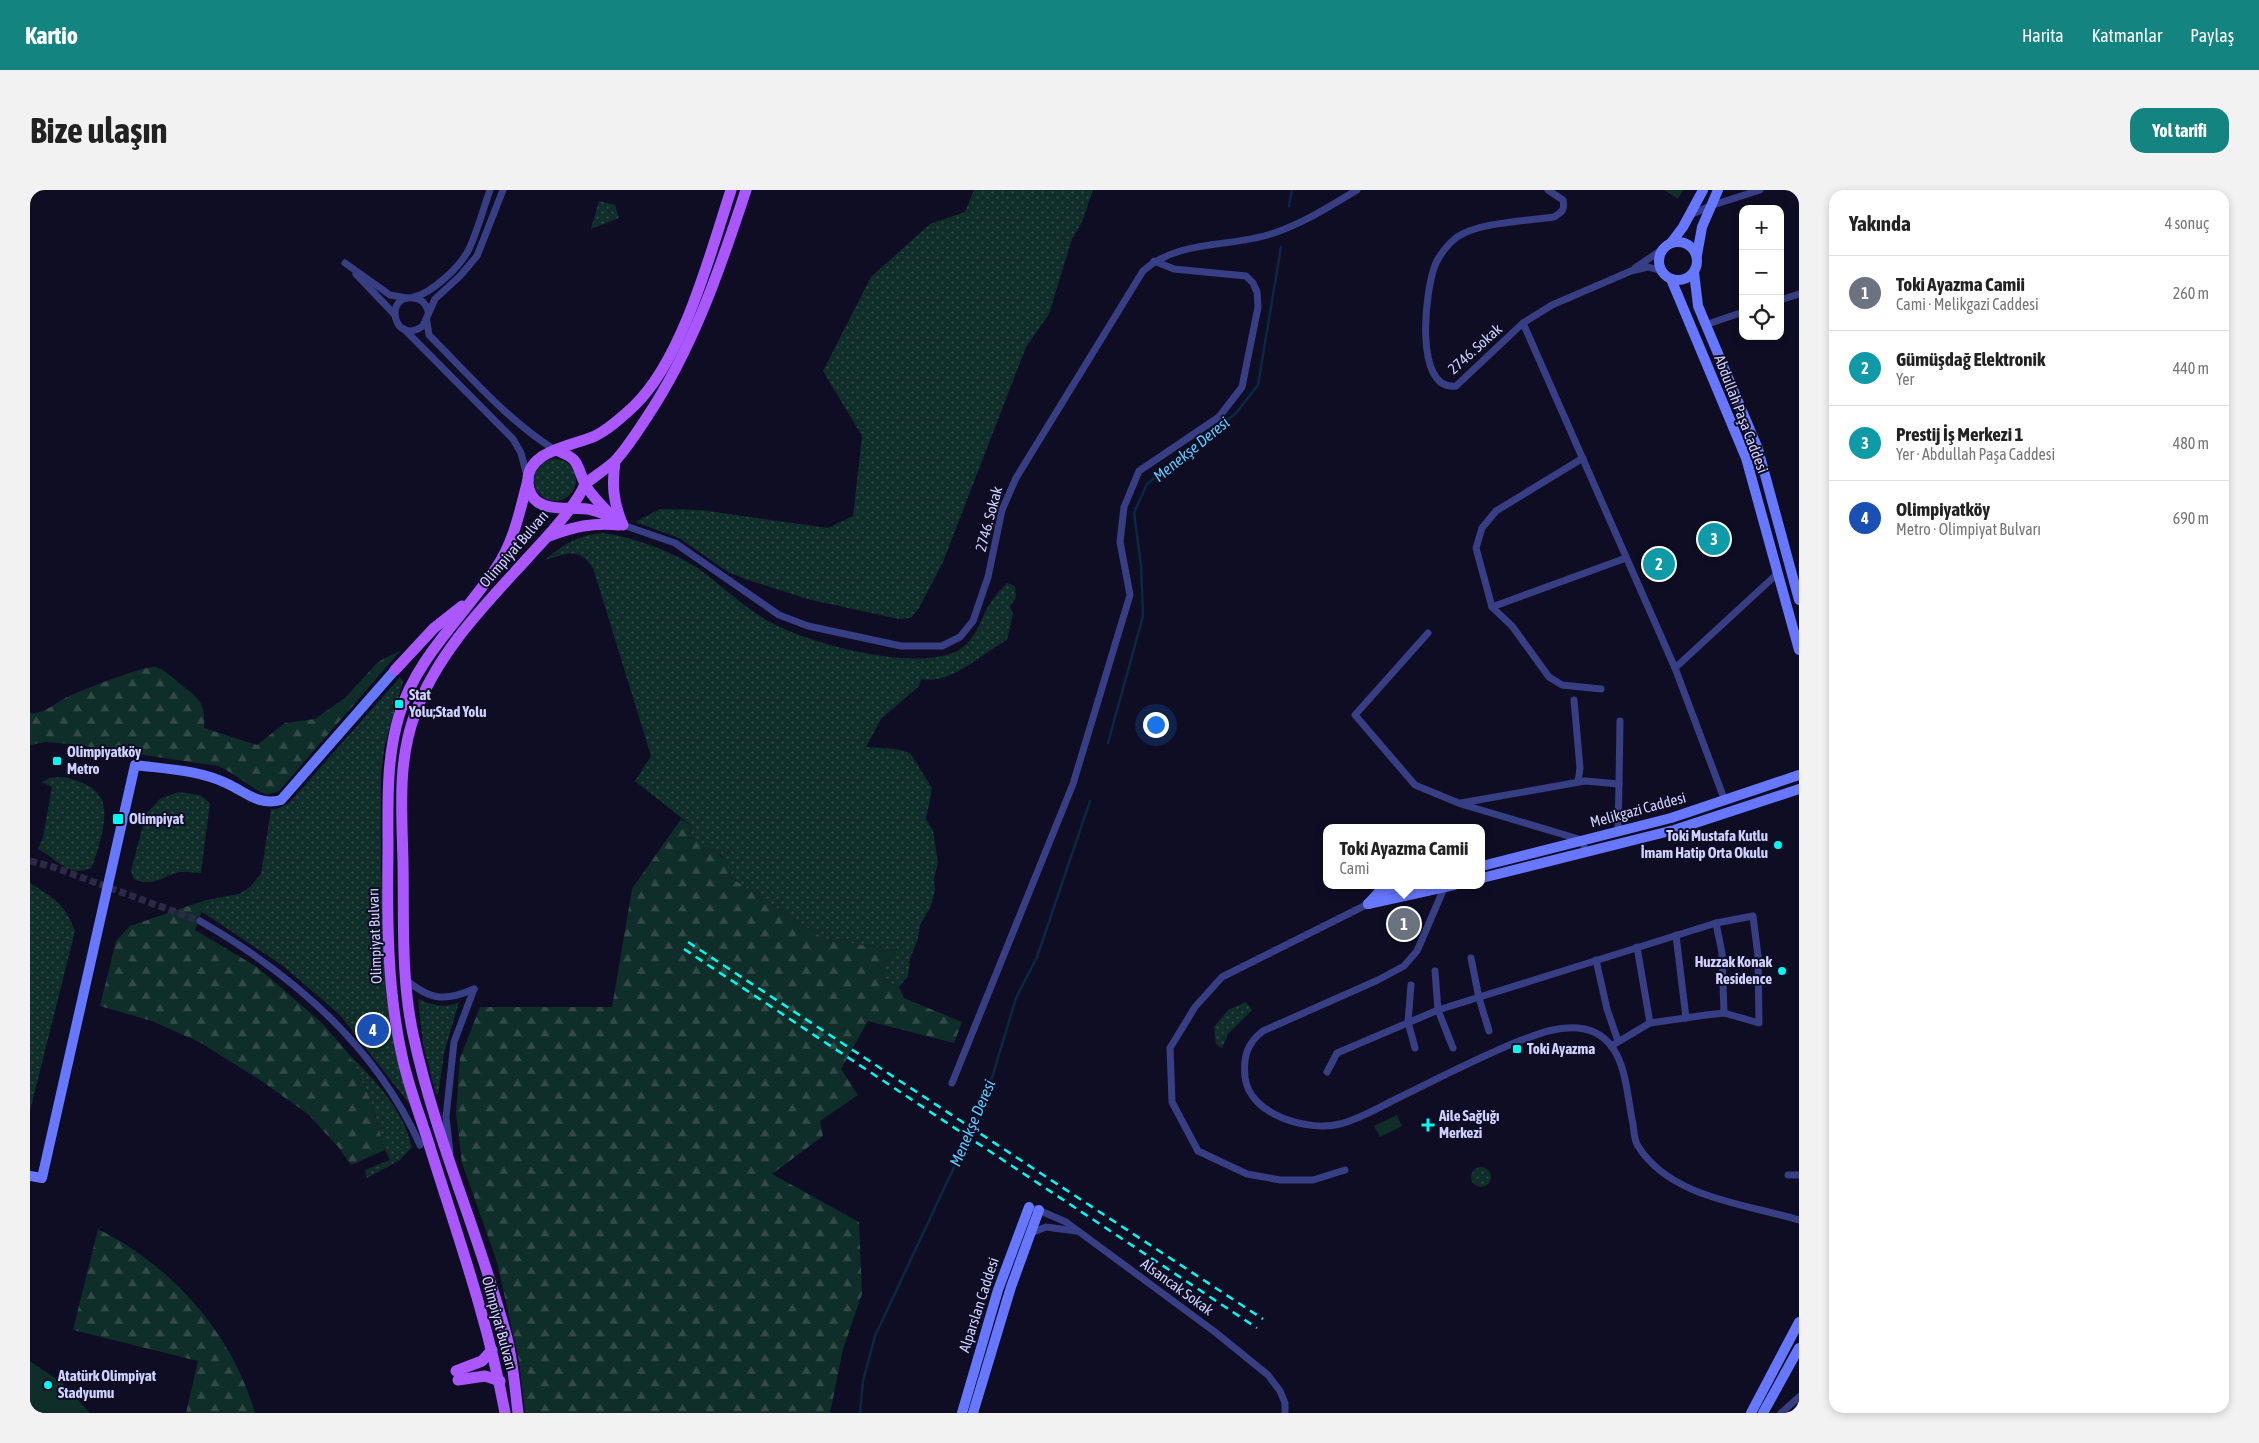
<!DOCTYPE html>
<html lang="tr">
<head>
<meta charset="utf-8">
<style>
  :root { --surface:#fff; --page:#f2f2f2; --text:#222; --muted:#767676; --line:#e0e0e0; --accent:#138480 }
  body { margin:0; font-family:"Asap Condensed",sans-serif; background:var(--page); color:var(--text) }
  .controls { position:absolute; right:15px; top:15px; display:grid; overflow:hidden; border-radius:10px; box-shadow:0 2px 8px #0003 }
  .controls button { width:45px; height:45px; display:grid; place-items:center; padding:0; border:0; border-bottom:1px solid var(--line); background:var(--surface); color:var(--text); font:25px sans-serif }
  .you { position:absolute; left:1125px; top:534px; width:18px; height:18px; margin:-12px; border:4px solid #fff; border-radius:50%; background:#1a73e8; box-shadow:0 0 0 8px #1a73e833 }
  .badge { display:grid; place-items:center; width:32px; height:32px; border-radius:50%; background:var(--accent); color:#fff; font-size:16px; font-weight:700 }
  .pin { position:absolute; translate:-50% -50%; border:2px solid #fff; box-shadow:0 1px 5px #0006 }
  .popup { position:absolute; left:1293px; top:634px; width:162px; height:65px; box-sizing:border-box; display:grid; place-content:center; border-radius:10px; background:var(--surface); filter:drop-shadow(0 1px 4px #0005); font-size:16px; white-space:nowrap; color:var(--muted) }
  .popup b { font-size:19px; color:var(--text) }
  .popup::after { content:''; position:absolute; left:50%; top:100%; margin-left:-10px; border:10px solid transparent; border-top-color:var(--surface) }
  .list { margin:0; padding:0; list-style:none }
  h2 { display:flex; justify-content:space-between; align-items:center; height:65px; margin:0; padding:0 20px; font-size:21px }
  h2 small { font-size:16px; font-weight:400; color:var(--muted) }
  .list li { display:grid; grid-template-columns:32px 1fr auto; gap:15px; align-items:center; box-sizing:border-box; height:75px; padding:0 20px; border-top:1px solid var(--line) }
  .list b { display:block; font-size:19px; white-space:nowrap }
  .list p { margin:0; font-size:16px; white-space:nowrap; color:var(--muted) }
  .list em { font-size:16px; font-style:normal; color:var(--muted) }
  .icon { flex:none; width:28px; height:28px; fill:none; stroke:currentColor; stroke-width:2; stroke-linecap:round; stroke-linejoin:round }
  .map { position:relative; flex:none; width:1769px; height:1223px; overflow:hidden; border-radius:15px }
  header { display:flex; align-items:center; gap:30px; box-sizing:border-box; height:70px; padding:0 25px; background:var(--accent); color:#fff }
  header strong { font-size:24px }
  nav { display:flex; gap:28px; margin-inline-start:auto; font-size:18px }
  .intro { display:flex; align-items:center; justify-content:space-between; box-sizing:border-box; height:120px; padding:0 30px }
  h1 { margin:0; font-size:35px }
  .button { padding:12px 22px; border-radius:15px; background:var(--accent); color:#fff; font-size:18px; font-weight:700 }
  main { display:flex; gap:30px; padding:0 30px }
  aside { flex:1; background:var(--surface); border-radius:15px; box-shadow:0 2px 8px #0003 }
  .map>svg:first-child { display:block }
  .grass { fill:url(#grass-dots) }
  .forest { fill:url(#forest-firs) }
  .pitch { fill:#102e29 }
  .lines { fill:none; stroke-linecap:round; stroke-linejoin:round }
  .stream { stroke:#0a2846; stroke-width:2.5 }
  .street-tunnel { stroke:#2b2a45; stroke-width:7; stroke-dasharray:7 3.5; stroke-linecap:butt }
  .street { stroke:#373e84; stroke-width:7 }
  .secondary { stroke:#6777ff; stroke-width:10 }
  .primary { stroke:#aa57ff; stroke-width:11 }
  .rail { stroke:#00fbf2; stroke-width:2.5; stroke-dasharray:8 6; stroke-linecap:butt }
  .poi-dot { fill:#00fbf2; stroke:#0e0d24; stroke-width:2 }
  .labels { text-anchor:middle; stroke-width:4; stroke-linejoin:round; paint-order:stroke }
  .street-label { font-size:15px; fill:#d0d1ff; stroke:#0e0d24 }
  .poi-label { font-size:15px; font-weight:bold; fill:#d0d1ff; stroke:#0e0d24; text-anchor:start }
  .water-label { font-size:16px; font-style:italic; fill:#5ecaff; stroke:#0e0d24 }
</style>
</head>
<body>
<header>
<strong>Kartio</strong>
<nav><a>Harita</a><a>Katmanlar</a><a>Paylaş</a></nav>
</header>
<div class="intro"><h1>Bize ulaşın</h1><a class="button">Yol tarifi</a></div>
<main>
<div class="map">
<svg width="1769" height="1223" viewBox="0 0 1769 1223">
  <defs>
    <pattern id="grass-dots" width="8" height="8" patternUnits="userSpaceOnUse" patternTransform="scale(1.25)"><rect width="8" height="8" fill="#102e29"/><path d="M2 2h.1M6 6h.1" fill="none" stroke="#324b49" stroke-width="1.8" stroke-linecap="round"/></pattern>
    <pattern id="forest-firs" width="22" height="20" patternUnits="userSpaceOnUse" patternTransform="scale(1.25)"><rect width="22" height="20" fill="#102e29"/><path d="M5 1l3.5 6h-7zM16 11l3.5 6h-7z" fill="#324b49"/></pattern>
  </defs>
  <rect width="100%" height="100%" fill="#0e0d24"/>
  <g class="grass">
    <path d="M944 0H1063L1052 32 1042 49 1019 124 996 157 913 372 889 418 881 428 869 429 781 410 715 389 698 382 649 348 605 332 630 319 671 320 798 338 823 326 832 246 793 181 841 87 900 34 935 22Z"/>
    <path d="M569 11 585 15 589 28 561 39Z"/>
    <circle cx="525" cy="290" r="21"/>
    <path d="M573 343C603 347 644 362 669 379 693 396 715 419 742 433 781 454 893 485 932 458 946 448 950 431 958 417 963 408 970 400 977 393L985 396 986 408 980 416 983 424 977 450C950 464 922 495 891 489L889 496 851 529 836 557 866 559 880 563 902 598 896 629 903 641 908 672 904 689 905 701 900 718 890 735 888 748 880 769 878 786 869 797 855 791 853 778 867 760 796 750 700 687 692 666 662 647 660 639 663 637 605 591 621 566 563 378C548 356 536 364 515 370 534 354 548 345 573 343Z"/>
    <path d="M370 487 373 492 355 554 351 583V679L355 785 381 916 309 824 253 776 171 721 176 710 209 704 220 697 231 684 241 619H247L259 613Z"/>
    <path d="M34 587C47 591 61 594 69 605 82 621 68 662 61 678 37 688 28 669 8 659L13 647 22 597 12 592 19 588Z"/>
    <path d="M148 602 170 605 180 613 171 683C165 683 157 681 150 682 134 686 121 698 104 689L101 681 116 624 130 609Z"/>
    <path d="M0 693C24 708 35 714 45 741L0 921Z"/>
    <path d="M388 809C403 815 413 819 429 812L414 863 408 906 405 901 393 854Z"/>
    <path d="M1216 812 1222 820 1198 844 1192 858 1186 854 1184 837 1198 820Z"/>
    <path d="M318 863C345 891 372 917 382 957L370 970 337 988 335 980 360 970 355 960 341 911Z"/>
    <circle cx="1451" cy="987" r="10"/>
  </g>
  <g class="forest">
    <path d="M371 460 249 601 237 605C219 597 206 584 188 576L40 554 16 552 0 555V523C12 525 24 514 35 508 50 501 111 476 126 477 135 479 146 491 154 497 172 511 175 515 174 538L227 555 255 533 285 529 315 508 348 472Z"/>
    <path d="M651 629 663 637 660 639 662 647C678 657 700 666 700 687L796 750 867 760 853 778 855 791 869 797 874 808 932 832 924 853 838 831 811 879 828 905 790 931 793 946 742 984 829 1032 832 1104 813 1159 800 1223H495L489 1171 467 1072 432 973 426 923 430 868 450 817H582L602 699Z"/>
    <path d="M176 710 165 740 227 777 292 833 318 863 341 911 355 960 321 975 309 958 278 924 227 888 171 853 122 831 70 816 86 751 100 736Z"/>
    <path d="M68 1039C142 1076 202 1143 225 1223H156L168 1171 43 1140Z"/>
  </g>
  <g class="pitch">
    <path d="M1634 0H1653L1648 9Z"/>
    <path d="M1367 925 1372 936 1350 947 1344 936Z"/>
    <path d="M0 1171 32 1193 60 1223H0Z"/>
  </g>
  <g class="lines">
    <g class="stream">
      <path d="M1259 16 1262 0"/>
      <path d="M1078 553 1113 426 1111 375 1104 323 1117 294 1206 223 1228 195 1251 57"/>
      <path d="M830 1223 833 1191 845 1146 955 911 986 808 1007 767 1060 611"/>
    </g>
    <path class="street-tunnel" d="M0 671 23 677 170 731"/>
    <g class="street">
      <path d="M1518 0 1533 10C1535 20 1532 22 1524 27 1496 31 1450 32 1427 47 1419 53 1410 64 1406 73 1395 97 1383 202 1426 196L1493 133 1522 115 1601 81 1618 77 1632 81"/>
      <path d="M1660 25 1680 16 1730 0"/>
      <path d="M315 73 360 105 377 108"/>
      <path d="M1605 78 1633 59"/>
      <path d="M326 84 365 125"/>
      <path d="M384 107C402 103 431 76 439 59 448 40 453 19 460 0"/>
      <path d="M1750 110 1769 104"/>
      <path d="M398 121C396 114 392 109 384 108 353 103 363 157 393 136L405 109 430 86 447 66 473 0"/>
      <path d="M397 132 399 145C439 185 477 230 525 260"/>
      <path d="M1493 133 1645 478 1695 611"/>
      <path d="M1675 135 1713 122"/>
      <path d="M374 139 483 249 491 263 497 286"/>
      <path d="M1553 268 1466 321 1452 338 1446 358 1462 417 1482 436 1519 487 1532 495 1571 499"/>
      <path d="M593 335 645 353 749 425 778 436 871 456H912L930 447 943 431 958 387 972 320 986 288 1113 81C1149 49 1198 58 1241 44 1272 34 1299 17 1327 0"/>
      <path d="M1462 417 1596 368"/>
      <path d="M1398 443 1325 525 1385 595 1431 614 1552 650 1556 662"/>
      <path d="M1645 478 1747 384"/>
      <path d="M1544 510 1550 578 1548 592"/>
      <path d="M1589 594 1590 531"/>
      <path d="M1431 613 1555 591 1589 594 1588 641"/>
      <path d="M1415 696 1387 761 1374 776 1348 790 1233 841C1217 853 1213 867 1215 887 1219 925 1278 942 1310 934 1330 929 1348 918 1366 909 1407 889 1447 868 1489 851 1508 844 1527 836 1548 838 1597 843 1595 898 1603 934 1604 941 1604 950 1608 956 1640 1008 1716 1014 1769 1030"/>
      <path d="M170 731C262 784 346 856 390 955"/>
      <path d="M1686 733 1692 763 1694 823"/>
      <path d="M1646 745 1656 828"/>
      <path d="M1607 757 1620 833"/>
      <path d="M1441 768 1449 808 1459 841"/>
      <path d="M1566 770 1577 819 1588 851"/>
      <path d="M1405 781 1408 820 1423 858"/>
      <path d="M375 789C400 810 414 812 444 799"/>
      <path d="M1381 795 1378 832 1385 858"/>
      <path d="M1297 882 1307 863 1408 820 1686 733 1723 726 1728 766 1729 833 1694 823 1676 825 1620 833 1581 856"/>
      <path d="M922 893 1043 594 1100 405 1090 352 1094 317 1109 281 1189 227 1212 197 1228 117 1227 102 1223 93 1216 86 1144 79 1124 71"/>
      <path d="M420 963 416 927 424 852 444 799"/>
      <path d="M1315 980 1283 990H1250L1217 984 1168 961 1142 912 1140 858 1165 817 1192 787 1338 714"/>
      <path d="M1758 985H1769"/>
      <path d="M1006 1019 1036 1032 1185 1142 1238 1185 1250 1201 1255 1213V1223"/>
      <path d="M1001 1043 1016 1037 1046 1041"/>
      <path d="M1751 1223 1769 1207"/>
    </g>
    <g class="secondary">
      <circle cx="1648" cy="71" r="19"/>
      <path d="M1641 53 1653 37 1673 0"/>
      <path d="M1667 65 1672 37 1688 0"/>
      <path d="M1664 82 1668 116 1728 259 1769 410"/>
      <path d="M1641 89 1716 268 1769 460"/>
      <path d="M1452 676 1641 628 1769 585"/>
      <path d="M1452 688 1644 640 1769 599"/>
      <path d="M1338 714 1424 695"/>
      <path d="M1338 714 1349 702 1375 695"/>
      <path d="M0 986 12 988 105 575C136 579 170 580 198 594 217 603 229 616 251 610L365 480"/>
      <path d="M932 1223 968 1100 999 1017"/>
      <path d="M943 1223 981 1097 1009 1020"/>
      <path d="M1721 1223 1769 1132"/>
      <path d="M1733 1223 1769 1158"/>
    </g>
    <g class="primary">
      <path d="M526 260C551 270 545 273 555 294 560 304 572 316 580 324"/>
      <path d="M585 271C582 295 583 311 592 333"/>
      <path d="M555 294C565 286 576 279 585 271 597 258 607 242 617 227 663 158 690 79 716 0"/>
      <path d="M593 335C583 329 574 322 562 320 543 315 506 326 499 299 490 261 541 257 565 246 579 239 592 227 604 216 653 169 680 64 701 0"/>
      <path d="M519 346C543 337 563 332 589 335"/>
      <path d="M365 480 404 438 432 416"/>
      <path d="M426 1181 452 1171 462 1160"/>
      <path d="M428 1190 455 1186 470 1191"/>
      <path d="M475 1223C458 1130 426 1041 398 951 389 923 378 895 372 866 357 799 357 728 358 659 358 614 356 569 369 526 385 469 433 427 466 378 484 352 490 320 498 290"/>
      <path d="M488 1223C485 1198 483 1172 477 1148 450 1046 405 948 383 844 371 788 374 731 373 673 372 623 367 572 385 524 408 460 459 411 503 362 519 345 547 314 555 294"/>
    </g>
    <g class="rail">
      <path d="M658 752 1233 1129"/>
      <path d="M654 759 1227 1138"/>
    </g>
  </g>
  <g class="poi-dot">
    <rect x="364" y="509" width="10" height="10" rx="2.5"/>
    <rect x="22" y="566" width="10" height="10" rx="2.5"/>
    <rect x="82" y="623" width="12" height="12" rx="2.5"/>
    <circle cx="1748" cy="655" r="5"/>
    <circle cx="1752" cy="781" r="5"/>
    <rect x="1482" y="854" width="10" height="10" rx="2.5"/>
    <path d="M1395.5 927.5h5v5h5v5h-5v5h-5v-5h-5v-5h5z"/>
    <circle cx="18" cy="1195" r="5"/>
  </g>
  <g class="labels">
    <g class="street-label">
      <text transform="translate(1445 159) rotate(-42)" y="5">2746. Sokak</text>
      <text transform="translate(1711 224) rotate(69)" y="5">Abdullah Paşa Caddesi</text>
      <text transform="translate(959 329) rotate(-75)" y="5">2746. Sokak</text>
      <text transform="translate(484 359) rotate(-49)" y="5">Olimpiyat Bulvarı</text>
      <text transform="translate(1608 620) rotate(-15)" y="5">Melikgazi Caddesi</text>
      <text transform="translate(345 746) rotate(-92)" y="5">Olimpiyat Bulvarı</text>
      <text transform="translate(1147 1097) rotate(36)" y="5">Alsancak Sokak</text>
      <text transform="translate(949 1115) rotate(-72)" y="5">Alparslan Caddesi</text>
      <text transform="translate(469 1133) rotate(75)" y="5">Olimpiyat Bulvarı</text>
    </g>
    <g class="poi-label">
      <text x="379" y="510">Stat<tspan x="379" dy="17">Yolu;Stad Yolu</tspan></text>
      <text x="37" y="567">Olimpiyatköy<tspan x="37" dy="17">Metro</tspan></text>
      <text x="99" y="634">Olimpiyat</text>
      <text x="1738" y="651" text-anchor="end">Toki Mustafa Kutlu<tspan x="1738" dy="17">İmam Hatip Orta Okulu</tspan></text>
      <text x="1742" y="777" text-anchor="end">Huzzak Konak<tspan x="1742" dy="17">Residence</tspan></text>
      <text x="1497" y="864">Toki Ayazma</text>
      <text x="1409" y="931">Aile Sağlığı<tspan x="1409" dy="17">Merkezi</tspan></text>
      <text x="28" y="1191">Atatürk Olimpiyat<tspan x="28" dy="17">Stadyumu</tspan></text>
    </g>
    <g class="water-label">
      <text transform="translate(1161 259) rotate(-39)" y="6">Menekşe Deresi</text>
      <text transform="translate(942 933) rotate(-67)" y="6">Menekşe Deresi</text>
    </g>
  </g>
</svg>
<div class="controls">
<button>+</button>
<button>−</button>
<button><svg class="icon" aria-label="locate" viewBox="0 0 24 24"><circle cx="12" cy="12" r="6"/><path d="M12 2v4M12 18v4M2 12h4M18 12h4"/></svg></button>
</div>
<div class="you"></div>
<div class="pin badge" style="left:1374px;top:734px;background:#6b7280">1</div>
<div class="popup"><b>Toki Ayazma Camii</b>Cami</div>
<div class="pin badge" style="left:1629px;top:374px;background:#0f9aa8">2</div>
<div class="pin badge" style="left:1684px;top:349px;background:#0f9aa8">3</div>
<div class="pin badge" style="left:343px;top:840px;background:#1a4fb4">4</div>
</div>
<aside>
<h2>Yakında<small>4 sonuç</small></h2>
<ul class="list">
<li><span class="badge" style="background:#6b7280">1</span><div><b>Toki Ayazma Camii</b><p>Cami · Melikgazi Caddesi</p></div><em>260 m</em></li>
<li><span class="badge" style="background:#0f9aa8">2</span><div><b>Gümüşdağ Elektronik</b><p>Yer</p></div><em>440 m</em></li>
<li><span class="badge" style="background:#0f9aa8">3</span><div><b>Prestij İş Merkezi 1</b><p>Yer · Abdullah Paşa Caddesi</p></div><em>480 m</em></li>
<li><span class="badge" style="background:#1a4fb4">4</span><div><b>Olimpiyatköy</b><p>Metro · Olimpiyat Bulvarı</p></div><em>690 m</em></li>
</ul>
</aside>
</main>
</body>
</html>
